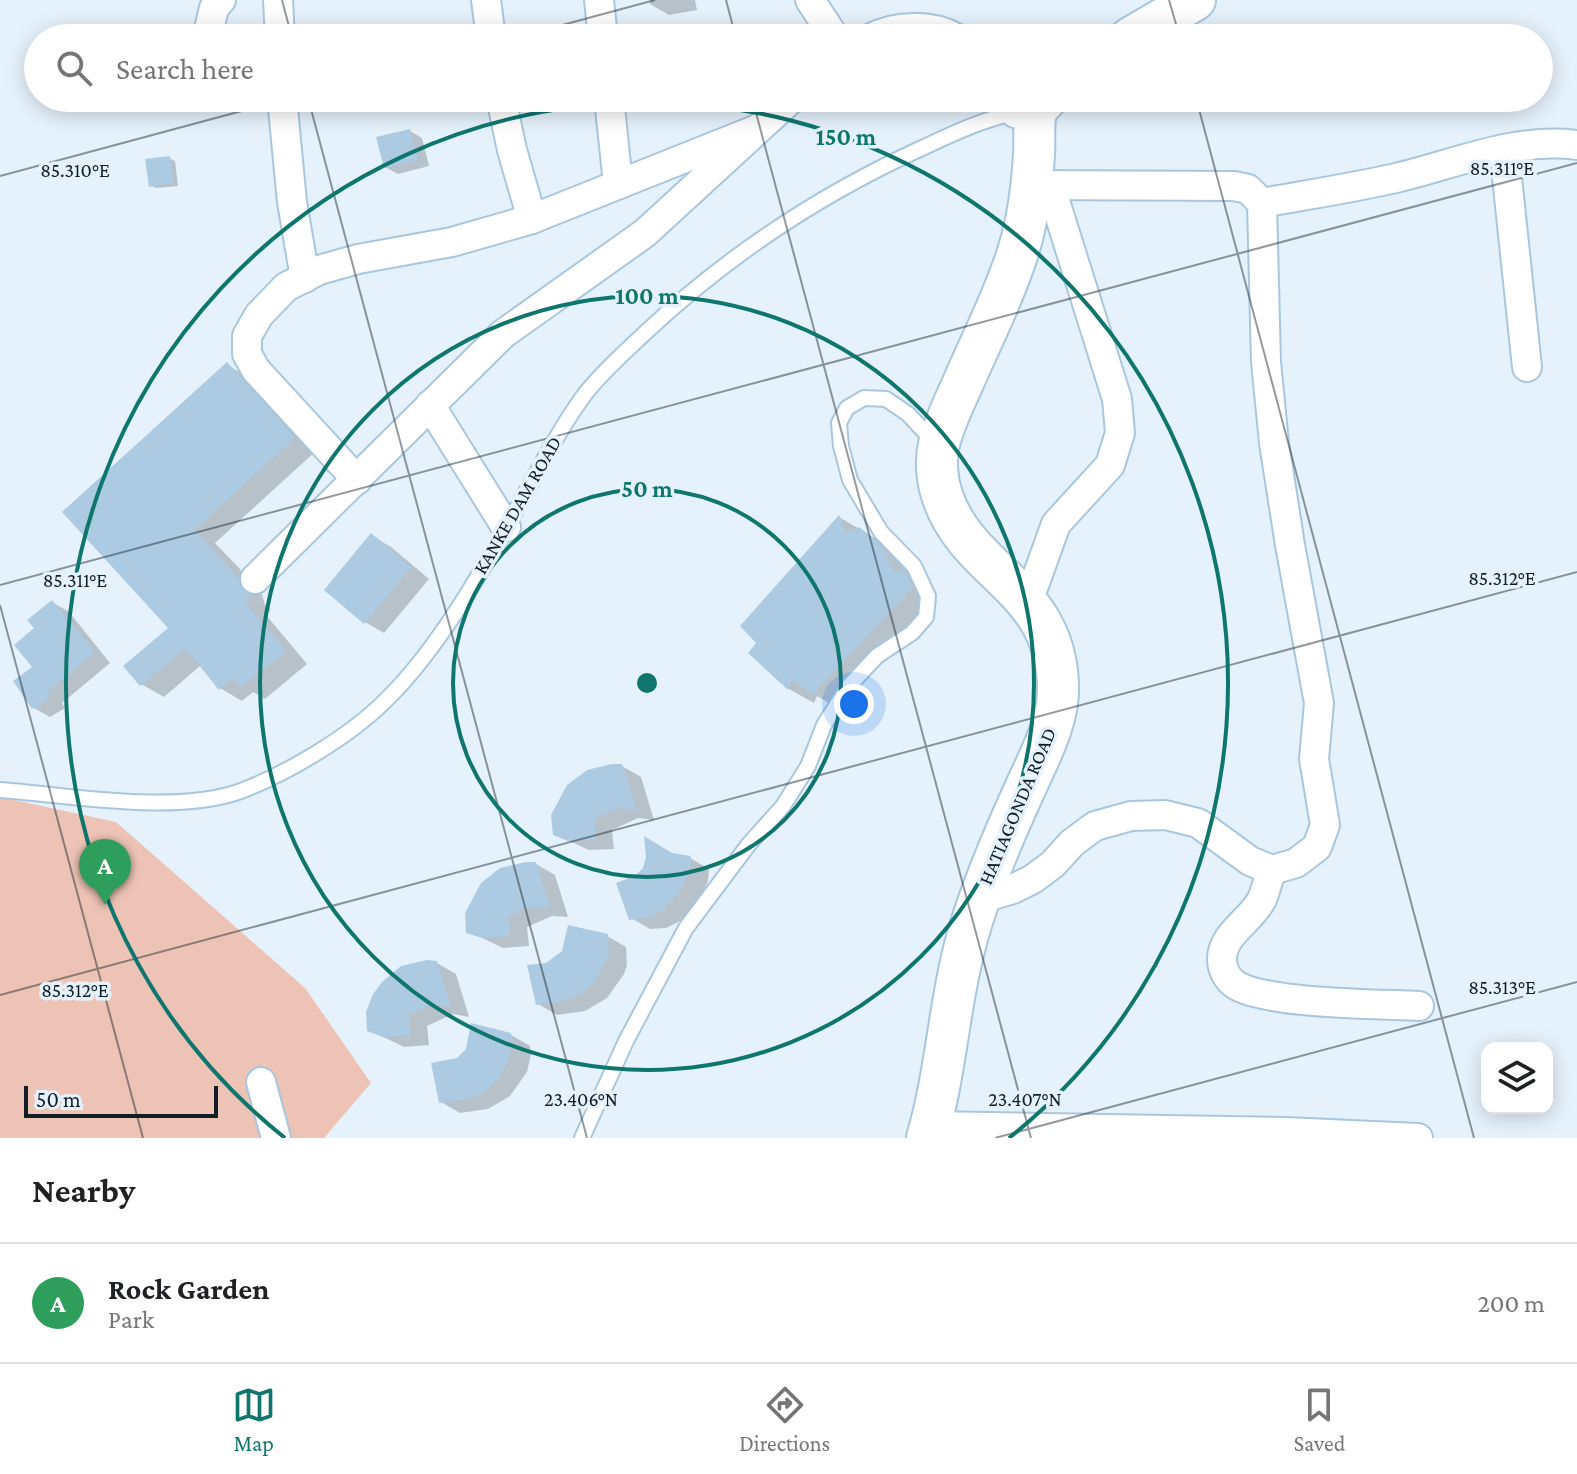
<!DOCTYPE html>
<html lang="en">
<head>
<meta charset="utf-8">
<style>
  :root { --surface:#fff; --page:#f6f6f6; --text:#202124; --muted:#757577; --line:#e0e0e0; --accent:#0f766e }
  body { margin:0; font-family:"Crimson Pro",serif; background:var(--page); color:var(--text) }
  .controls { position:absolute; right:24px; bottom:24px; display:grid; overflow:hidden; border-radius:16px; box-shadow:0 4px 20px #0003 }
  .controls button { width:72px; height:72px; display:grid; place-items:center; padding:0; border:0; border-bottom:2px solid var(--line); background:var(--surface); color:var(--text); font:40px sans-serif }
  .scale { position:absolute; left:24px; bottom:20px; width:194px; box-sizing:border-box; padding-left:8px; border:4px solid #121e26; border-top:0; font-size:22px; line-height:28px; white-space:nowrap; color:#121e26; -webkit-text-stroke:6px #e5f2fc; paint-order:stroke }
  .you { position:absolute; left:854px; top:704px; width:28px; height:28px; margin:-20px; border:6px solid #fff; border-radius:50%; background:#1a73e8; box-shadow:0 0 0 12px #1a73e833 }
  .badge { display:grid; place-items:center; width:52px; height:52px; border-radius:50%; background:var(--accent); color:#fff; font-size:26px; font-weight:700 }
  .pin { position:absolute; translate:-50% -66px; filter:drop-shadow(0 2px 4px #0008) }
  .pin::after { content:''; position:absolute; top:42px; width:28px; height:24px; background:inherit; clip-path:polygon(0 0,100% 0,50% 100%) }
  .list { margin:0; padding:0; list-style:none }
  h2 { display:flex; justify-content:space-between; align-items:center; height:104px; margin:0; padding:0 32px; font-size:34px }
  h2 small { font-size:26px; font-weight:400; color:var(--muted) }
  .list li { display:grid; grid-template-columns:52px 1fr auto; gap:24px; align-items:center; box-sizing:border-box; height:120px; padding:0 32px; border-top:2px solid var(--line) }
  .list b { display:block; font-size:30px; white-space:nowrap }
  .list p { margin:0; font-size:26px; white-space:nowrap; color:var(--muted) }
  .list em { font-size:26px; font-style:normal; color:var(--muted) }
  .icon { flex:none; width:44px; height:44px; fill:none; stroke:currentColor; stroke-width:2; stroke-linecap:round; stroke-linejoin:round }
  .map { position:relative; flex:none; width:1577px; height:1138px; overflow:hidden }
  .search { position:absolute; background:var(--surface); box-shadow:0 4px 20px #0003; left:24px; right:24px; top:24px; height:88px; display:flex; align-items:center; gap:20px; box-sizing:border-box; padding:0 28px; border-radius:44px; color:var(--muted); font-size:30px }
  .sheet { height:224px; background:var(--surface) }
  nav { display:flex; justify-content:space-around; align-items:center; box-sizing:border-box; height:112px; border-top:2px solid var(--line); background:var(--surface); font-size:22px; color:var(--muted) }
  nav a { display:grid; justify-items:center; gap:4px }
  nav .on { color:var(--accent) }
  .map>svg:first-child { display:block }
  .green { fill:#edc3b5 }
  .shadow { fill:#0003 }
  .building { fill:#accbe3 }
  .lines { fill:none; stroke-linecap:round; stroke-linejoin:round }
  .lane-casing { stroke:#a8c7df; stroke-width:18 }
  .street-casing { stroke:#a8c7df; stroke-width:32 }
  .secondary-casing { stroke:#a8c7df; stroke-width:44 }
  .lane { stroke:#fff; stroke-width:14 }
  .street { stroke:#fff; stroke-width:28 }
  .secondary { stroke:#fff; stroke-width:40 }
  .ticks { fill:none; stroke:#121e26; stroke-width:2; stroke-opacity:0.45 }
  .ring { fill:none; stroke:#0f766e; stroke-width:4 }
  .labels { text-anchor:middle; stroke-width:7; stroke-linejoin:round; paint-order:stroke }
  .street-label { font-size:20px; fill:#121e26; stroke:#e5f2fc }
  .ticks-label { font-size:20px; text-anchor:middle; fill:#121e26; stroke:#e5f2fc; stroke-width:7; stroke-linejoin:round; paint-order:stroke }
  .centre { fill:#0f766e; stroke:#e5f2fc; stroke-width:4 }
  .ring-label { font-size:24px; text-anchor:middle; font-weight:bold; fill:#0f766e; stroke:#e5f2fc; stroke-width:7; stroke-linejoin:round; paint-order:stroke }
</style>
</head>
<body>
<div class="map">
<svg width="1577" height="1138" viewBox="0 0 1577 1138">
  <rect width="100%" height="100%" fill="#e5f2fc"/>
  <path class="green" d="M0 797 116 822 305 988 371 1083 324 1138H0Z"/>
  <g class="shadow">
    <path d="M650 0H695L697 10 669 15 650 4Z"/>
    <path d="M410 131 422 138 429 166 398 174 385 167Z"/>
    <path d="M169 158 175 161 178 186 156 188 151 185Z"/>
    <path d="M227 365 250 378 316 451 215 543 261 591 265 605 271 609 266 615 307 664 265 699 253 692 242 701 220 688 201 665 164 697 141 684 171 628Z"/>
    <path d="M839 517 885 544 929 587 937 602 838 708 817 696 814 703 789 689 751 653Z"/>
    <path d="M372 536 391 547 429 579 384 633 365 622Z"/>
    <path d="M52 602 69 612 110 663 62 703 65 708 50 717 34 708 37 628Z"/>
    <path d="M622 766 641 777 654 820 638 818 612 830 614 849 589 850 554 834Z"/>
    <path d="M673 855 690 858 709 869 708 881 698 903 682 920 666 928 650 929 631 918 636 878 645 869 648 857Z"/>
    <path d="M536 864 555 875 568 917 552 916 527 927 529 946 503 948 468 931Z"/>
    <path d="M607 936 626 947 627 965 624 974 607 998 585 1011 557 1015 538 1004Z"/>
    <path d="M437 963 456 974 469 1017 453 1014 427 1026 429 1045 404 1047 369 1030Z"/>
    <path d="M511 1035 530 1046 531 1054 527 1072 510 1096 488 1109 460 1113 441 1102 458 1060Z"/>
  </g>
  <g class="building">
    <path d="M410 129 418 160 384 168 376 137Z"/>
    <path d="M170 156 173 183 149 187 145 159Z"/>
    <path d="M227 362 295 438 194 530 238 577 242 590 250 595 244 601 286 651 241 687 233 678 219 690 185 648 140 686 123 666 168 628 62 512Z"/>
    <path d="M839 515 846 533 859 527 873 538 882 547 894 572 904 570 913 587 812 695 793 679 788 690 748 653 756 643 740 626Z"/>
    <path d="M371 533 411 567 364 624 324 590Z"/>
    <path d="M52 600 95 652 46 693 50 698 32 709 13 681 32 667 14 645 34 628 27 620Z"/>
    <path d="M612 764H622L637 811 618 808 594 819 596 839 568 841 553 835 551 815 567 785 587 770Z"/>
    <path d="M644 836 672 853 691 856 690 870 679 892 663 910 646 918 629 920 616 883 635 876 643 868 646 857Z"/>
    <path d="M526 862H536L550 908 532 906 508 916 510 936 482 938 466 933 465 913 481 883 500 868Z"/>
    <path d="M568 925 608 934 609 953 605 963 593 983 582 993 565 1001 536 1005 527 965 546 963 562 951Z"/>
    <path d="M427 960 437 961 451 1007 433 1004 409 1015 411 1035 383 1037 367 1031 366 1012 373 994 382 982 401 966Z"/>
    <path d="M471 1023 511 1033 513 1042 508 1061 496 1081 485 1092 468 1099 439 1103 431 1063 457 1058 466 1049Z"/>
  </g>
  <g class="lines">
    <g class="lane-casing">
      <g id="lane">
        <path d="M0 790C70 795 175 815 241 791 288 773 350 736 385 701 439 649 485 566 521 501 542 464 560 428 585 394 602 372 625 352 645 333 727 256 819 195 922 148 952 134 987 117 1020 112"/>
        <path d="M582 1138 626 1041 686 928 749 844 783 806 808 766 824 725 848 687 877 656 912 633 926 617 928 596 914 566 881 532 850 480 841 446 839 423 847 408 864 398 886 399 908 414 935 443"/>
      </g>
    </g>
    <g class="street-casing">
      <g id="street">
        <path d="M278 0 280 38"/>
        <path d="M486 0 491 38"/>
        <path d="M599 0 603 38"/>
        <path d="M810 0 835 38"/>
        <path d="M207 38 214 8 221 0"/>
        <path d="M871 38C896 25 931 24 956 38"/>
        <path d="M282 98 292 202 305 278"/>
        <path d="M501 98 512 150 532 219"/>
        <path d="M609 98 618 184"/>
        <path d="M1008 98 1015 113"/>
        <path d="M1504 149 1527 367"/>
        <path d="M1262 203C1306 195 1352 188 1396 178 1456 164 1514 137 1577 145"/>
        <path d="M430 405 506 527"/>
        <path d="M357 480 256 370 247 354V336L259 315 286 287 319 270 358 259 452 242 532 219 755 130"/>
        <path d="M255 579 503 334 645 233 792 98"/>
        <path d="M1028 602 1056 524 1110 465 1120 433 1117 399 1050 185"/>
        <path d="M1272 870C1268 879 1266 890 1262 899 1252 920 1222 934 1222 959 1222 970 1228 980 1236 985 1266 1004 1380 1004 1419 1006"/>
        <path d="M979 899 1013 889 1033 879 1053 864 1072 843 1095 826 1131 816 1165 815 1198 823 1250 861 1272 870 1296 863 1317 847 1325 825 1314 759 1319 703 1290 545 1274 443 1266 362 1262 203 1248 189 1234 186 1032 185"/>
        <path d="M261 1082 276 1138"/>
        <path d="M931 1126 1285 1132 1418 1138"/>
      </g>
    </g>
    <g class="secondary-casing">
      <g id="secondary">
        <path d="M1130 38 1195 0"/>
        <path d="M927 1138C947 1070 949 999 969 931 983 883 1003 837 1024 791 1039 757 1060 721 1058 683 1054 587 969 573 943 498 937 482 935 461 939 444 944 423 954 403 963 383 981 341 1003 299 1017 255 1028 222 1032 189 1034 154 1035 141 1033 124 1036 112 1038 107 1044 102 1047 98"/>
      </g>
    </g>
    <use href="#lane" class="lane"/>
    <use href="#street" class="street"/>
    <use href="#secondary" class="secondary"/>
  </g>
  <path class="ticks" d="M282 0 292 38M726 0 736 38M1169 0 1180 38M514 38 655 0M308 98 587 1138M752 98 1031 1138M1196 98 1474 1138M0 176 290 98M0 585 1577 163M0 605 143 1138M0 995 1577 572M995 1138 1577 982"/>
  <g class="ring">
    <circle cx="647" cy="683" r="194"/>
    <circle cx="647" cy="683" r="387"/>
    <path d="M285 1138A581 581 0 1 1 1009 1138"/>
  </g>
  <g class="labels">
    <g class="street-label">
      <text transform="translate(517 505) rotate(-60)" y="7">KANKE DAM ROAD</text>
      <text transform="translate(1017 806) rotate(-67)" y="7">HATIAGONDA ROAD</text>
    </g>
  </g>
  <g class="ticks-label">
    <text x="1502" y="175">85.311°E</text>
    <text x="75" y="177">85.310°E</text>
    <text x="1502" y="585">85.312°E</text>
    <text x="75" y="587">85.311°E</text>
    <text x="1502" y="994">85.313°E</text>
    <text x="75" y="997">85.312°E</text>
    <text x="581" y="1106">23.406°N</text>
    <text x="1025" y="1106">23.407°N</text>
  </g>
  <circle cx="647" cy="683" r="12" class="centre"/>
  <g class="ring-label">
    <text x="846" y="145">150 m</text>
    <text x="647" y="304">100 m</text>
    <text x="647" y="497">50 m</text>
  </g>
</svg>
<div class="controls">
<button><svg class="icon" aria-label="layers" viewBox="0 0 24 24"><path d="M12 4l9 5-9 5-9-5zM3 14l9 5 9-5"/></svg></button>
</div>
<div class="scale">50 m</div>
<div class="you"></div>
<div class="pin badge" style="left:105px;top:905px;background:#2e9e5b">A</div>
<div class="search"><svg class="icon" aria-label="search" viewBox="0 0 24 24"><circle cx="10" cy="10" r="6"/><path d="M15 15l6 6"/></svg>Search here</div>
</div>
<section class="sheet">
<h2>Nearby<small></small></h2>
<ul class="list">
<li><span class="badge" style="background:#2e9e5b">A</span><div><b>Rock Garden</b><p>Park</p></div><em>200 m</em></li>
</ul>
</section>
<nav>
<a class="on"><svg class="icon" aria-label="map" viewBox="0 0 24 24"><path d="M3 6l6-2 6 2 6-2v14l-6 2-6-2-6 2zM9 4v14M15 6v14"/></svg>Map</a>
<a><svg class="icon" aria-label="directions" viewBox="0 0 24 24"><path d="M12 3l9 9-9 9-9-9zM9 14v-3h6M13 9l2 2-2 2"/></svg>Directions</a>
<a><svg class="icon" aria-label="saved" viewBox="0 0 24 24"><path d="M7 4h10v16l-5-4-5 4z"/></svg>Saved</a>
</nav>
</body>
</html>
